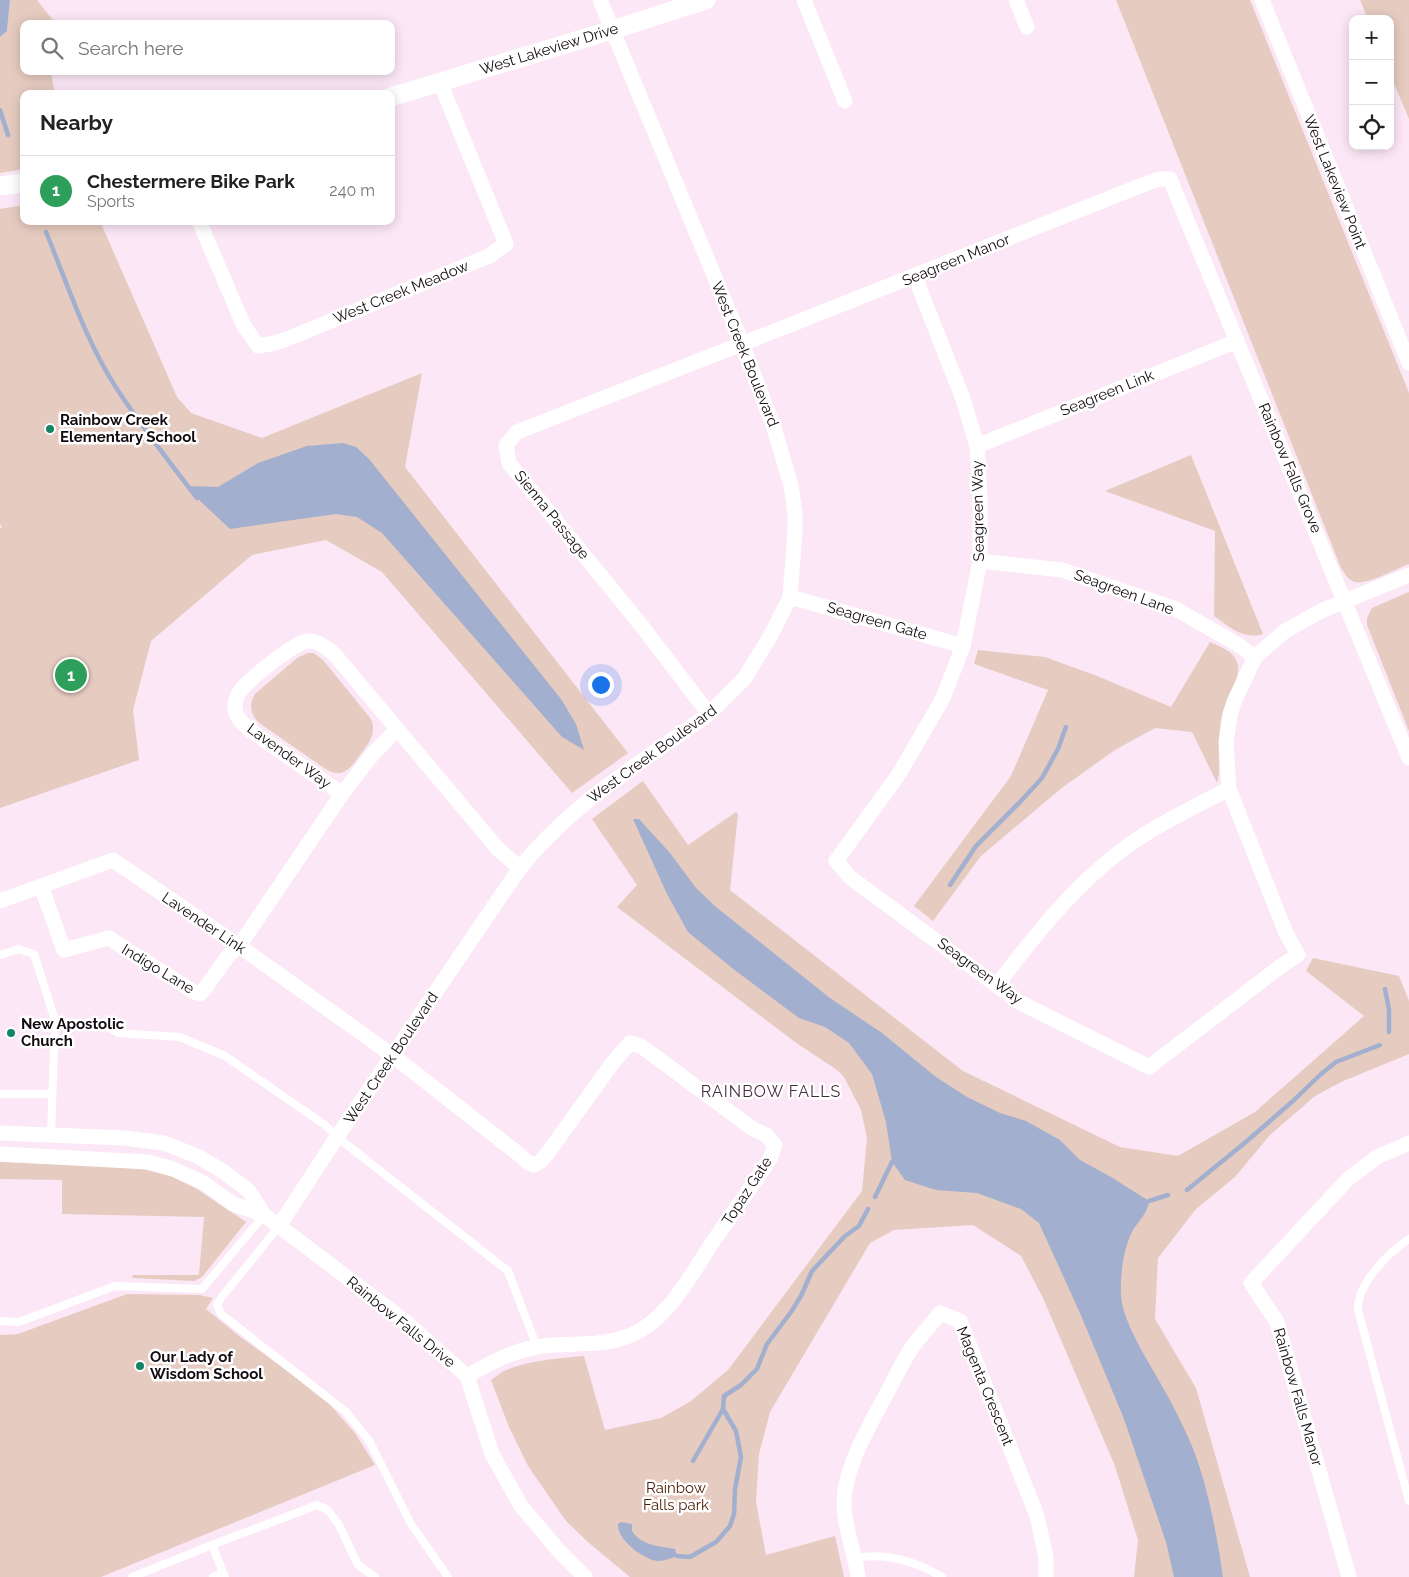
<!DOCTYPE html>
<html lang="en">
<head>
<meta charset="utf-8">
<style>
  :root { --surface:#fff; --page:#f6f6f6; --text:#222; --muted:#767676; --line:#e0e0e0; --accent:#1a73e8 }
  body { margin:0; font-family:Raleway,sans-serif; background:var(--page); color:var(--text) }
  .controls { position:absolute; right:15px; top:15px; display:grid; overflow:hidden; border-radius:10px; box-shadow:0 2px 12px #0003 }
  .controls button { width:45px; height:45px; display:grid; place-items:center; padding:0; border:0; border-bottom:1px solid var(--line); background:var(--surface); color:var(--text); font:25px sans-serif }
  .you { position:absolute; left:600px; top:684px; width:18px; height:18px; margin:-12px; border:4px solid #fff; border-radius:50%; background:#1a73e8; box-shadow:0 0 0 8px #1a73e833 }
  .badge { display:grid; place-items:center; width:32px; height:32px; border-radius:50%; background:var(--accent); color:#fff; font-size:16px; font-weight:700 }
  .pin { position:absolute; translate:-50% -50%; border:2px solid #fff; box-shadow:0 1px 5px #0006 }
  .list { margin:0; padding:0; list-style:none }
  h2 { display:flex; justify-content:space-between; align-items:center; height:65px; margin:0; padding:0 20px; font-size:21px }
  h2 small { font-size:16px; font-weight:400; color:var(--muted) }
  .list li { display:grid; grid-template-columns:32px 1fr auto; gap:15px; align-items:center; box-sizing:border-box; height:70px; padding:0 20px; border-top:1px solid var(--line) }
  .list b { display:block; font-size:19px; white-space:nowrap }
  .list p { margin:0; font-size:16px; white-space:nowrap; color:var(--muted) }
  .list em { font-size:16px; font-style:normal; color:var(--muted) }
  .icon { flex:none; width:28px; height:28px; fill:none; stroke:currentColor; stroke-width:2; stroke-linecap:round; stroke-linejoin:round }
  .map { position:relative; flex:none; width:1409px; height:1577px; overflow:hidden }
  .search { position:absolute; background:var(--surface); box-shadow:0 2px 12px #0003; left:20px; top:20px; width:375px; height:55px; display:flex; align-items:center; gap:12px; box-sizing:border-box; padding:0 18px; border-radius:10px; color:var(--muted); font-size:19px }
  .panel { position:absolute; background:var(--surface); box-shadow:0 2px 12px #0003; left:20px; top:90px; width:375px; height:135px; border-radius:10px }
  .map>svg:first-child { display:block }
  .green { fill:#e6cbc0 }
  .water { fill:#a3afce }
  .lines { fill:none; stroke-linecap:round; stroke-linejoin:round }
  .stream { stroke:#a3afce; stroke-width:4.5 }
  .service { stroke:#fff; stroke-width:8 }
  .minor { stroke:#fff; stroke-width:15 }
  .tertiary { stroke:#fff; stroke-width:19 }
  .poi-dot { fill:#128565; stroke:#fff; stroke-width:2 }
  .labels { text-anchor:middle; stroke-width:5; stroke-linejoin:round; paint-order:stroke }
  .street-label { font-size:15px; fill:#130b11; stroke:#fff }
  .poi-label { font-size:15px; font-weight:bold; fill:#130b11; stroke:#fff; text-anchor:start }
  .park-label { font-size:15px; fill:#4a1c04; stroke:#fff }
  .neighbourhood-label { font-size:16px; letter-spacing:1px; fill:#432e3d; stroke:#fff }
</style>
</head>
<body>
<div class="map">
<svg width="1409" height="1577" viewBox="0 0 1409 1577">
  <rect width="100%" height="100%" fill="#fce7f6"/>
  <g class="green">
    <path d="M10 0H37L56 24H24V71H65L51 73 55 94H24V169L0 173V37L7 31Z"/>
    <path d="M1116 0H1250L1409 393V564C1396 569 1367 585 1355 582 1348 580 1345 574 1341 568Z"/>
    <path d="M1360 0H1409V119L1390 74V19H1368Z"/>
    <path d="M24 205V221H100L177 397 191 413 262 438 422 373 405 467 628 753 572 793 382 572 326 540 252 555 151 641 133 710 139 760 0 808V528L2 527 0 524V209Z"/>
    <path d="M1191 455 1263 634C1243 640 1230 627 1214 616L1215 531 1105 491Z"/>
    <path d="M1409 592V731L1367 625V618L1372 608Z"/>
    <path d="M1210 642C1221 647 1236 652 1238 666 1240 680 1226 700 1222 714 1220 725 1219 737 1219 749 1218 761 1221 771 1217 783L1192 732 1155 728 1115 750 1063 787 981 856 933 921 914 906 1011 776 1048 690 974 664 978 650 1045 657 1097 676 1171 707Z"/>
    <path d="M308 653H314L323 660 371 719C377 734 369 743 360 755 350 769 342 780 324 768L258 722C250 713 249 704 255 694L297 658Z"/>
    <path d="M643 781 688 845 736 812 738 814 730 890 963 1071 1120 1147 1178 1156 1255 1112 1364 1016 1306 971 1313 958 1399 976 1409 1001V1054L1341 1082 1315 1096 1270 1135 1235 1177 1196 1209 1158 1258 1155 1319 1196 1388 1250 1577H1134L1138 1540 1115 1466 1043 1298 1021 1256 973 1225 894 1230 870 1243 770 1412 759 1454 756 1502 766 1555 835 1536 844 1577H630L589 1543 566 1521 528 1466 509 1427 491 1380C496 1377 500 1373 504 1371 525 1361 560 1358 584 1356L605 1430 661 1418 691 1401 728 1370 862 1191 867 1138 861 1110 844 1077 837 1070 795 1042 617 907 637 885 592 819Z"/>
    <path d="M0 1162 139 1168 171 1176 197 1189 246 1222 202 1277 194 1281 132 1278 133 1275H199L204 1217 62 1214V1180L0 1179Z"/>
    <path d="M127 1294 200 1295 213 1298 206 1309 238 1335 323 1397 355 1433 375 1465 101 1577H0V1335L18 1334Z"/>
  </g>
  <g class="water">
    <path d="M0 0H10L7 31 0 37Z"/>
    <path d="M343 443 356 447 369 459 561 699 576 724 584 750 562 737 382 533 357 517 336 514 230 529 197 498 188 486 218 487 258 463 307 446Z"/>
    <path d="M633 819H639L670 853 696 888 716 907 830 998 882 1033 936 1077 967 1097 1000 1113 1026 1121 1060 1140 1080 1160 1111 1177 1149 1201C1148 1212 1139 1221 1133 1230 1123 1248 1120 1277 1121 1297 1124 1326 1152 1367 1166 1393 1174 1407 1181 1422 1188 1437 1206 1475 1217 1535 1223 1577H1174L1166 1542 1124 1419 1080 1313 1039 1223 1021 1209 977 1193 936 1190 905 1180 892 1162 886 1122 872 1074 849 1043 825 1027 799 1018 732 968 688 932 667 894Z"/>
    <path d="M621 1522 632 1524V1531C642 1546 659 1546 675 1549L677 1556C672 1558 664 1561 658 1561 643 1559 617 1540 618 1524Z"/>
  </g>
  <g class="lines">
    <g class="stream">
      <path d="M0 110 8 135"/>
      <path d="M46 232C67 283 85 339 115 386 140 425 169 461 197 498"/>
      <path d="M950 885 976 846 1020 802 1042 778 1058 749 1066 727"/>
      <path d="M1385 989 1389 1010V1032"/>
      <path d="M1187 1190 1247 1141 1294 1100 1321 1074 1336 1062 1380 1045"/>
      <path d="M875 1197 892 1162"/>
      <path d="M1149 1201 1168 1195"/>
      <path d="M693 1461 723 1409"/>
      <path d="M677 1556 690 1557 716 1542 730 1526 734 1514 735 1489 741 1457 736 1431 723 1409 724 1396 741 1385 757 1369 767 1344 791 1312 801 1296 812 1271 845 1236 859 1226 868 1209"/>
    </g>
    <g class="service">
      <path d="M0 955 19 949 34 954 55 1020 51 1135"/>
      <path d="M103 1024 118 1033 180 1037 225 1056 325 1125 337 1137 508 1271 537 1347"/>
      <path d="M0 1094H52"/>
      <path d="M279 1226 221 1298 217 1305 221 1314 346 1412 370 1442 411 1524 448 1577"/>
      <path d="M1409 1239C1388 1253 1357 1284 1358 1310L1409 1501"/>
      <path d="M0 1321 19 1322 115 1286 202 1289 264 1215"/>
      <path d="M212 1545 317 1505 328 1510 339 1525 358 1565 375 1577"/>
      <path d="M855 1558C887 1552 915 1561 942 1577"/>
      <path d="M132 1577 212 1545 225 1577"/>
      <path d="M213 1577 223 1573"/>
    </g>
    <g class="minor">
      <path d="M804 0 845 101"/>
      <path d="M1016 0 1027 27"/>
      <path d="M1262 0 1409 363"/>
      <path d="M199 221 244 326 258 346 275 343 292 337 489 256 506 244 440 82"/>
      <path d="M915 277 963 399 977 446 980 496V561L963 646 943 698 899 774 836 861 851 878 1019 1002 1149 1067 1281 966 1298 955 1286 933 1229 789 1226 742 1230 716 1234 702 1255 657 1285 631 1321 611 1409 575"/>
      <path d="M977 446 1237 341"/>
      <path d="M980 561 1062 570 1174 608 1237 644 1255 657"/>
      <path d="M790 597 963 646"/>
      <path d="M709 714 641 625 509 463 506 445 517 432C728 349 940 267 1150 182L1159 179H1170L1409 758"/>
      <path d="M342 794 250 730C243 724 236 718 235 708 235 704 236 697 239 693 245 682 296 641 308 641 319 641 327 648 335 655L498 849 520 868"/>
      <path d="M41 886 64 950 109 938 194 992 200 994 204 990 228 956 239 946 342 794 372 755 397 729"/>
      <path d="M0 901 113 860 239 946 392 1055 521 1156 527 1162 534 1165 541 1161 547 1154 614 1061 630 1043 641 1046 753 1129 766 1135 775 1145 770 1159C752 1186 733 1213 714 1240 690 1276 667 1324 623 1338 595 1347 565 1342 536 1347 510 1352 490 1363 467 1376"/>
      <path d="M997 985C1036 934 1074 885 1126 847 1158 824 1194 807 1229 789"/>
      <path d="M0 1133 125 1138 164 1143 199 1157 224 1172 249 1191 264 1215"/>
      <path d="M0 1154 148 1162 173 1169 204 1183 233 1204 264 1215 279 1226 406 1322 467 1376 492 1454 521 1506 560 1552 585 1577"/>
      <path d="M279 1226 337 1137 520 868C571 804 643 761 709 714L744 679 771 635 790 597 795 532V514L791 485 774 428 742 343 600 0"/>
      <path d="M858 1577C855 1553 845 1530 844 1506 843 1468 872 1421 889 1389 896 1376 903 1361 911 1349 920 1336 931 1325 940 1313L960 1321 1037 1516 1046 1558V1577"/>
      <path d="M1349 1577 1277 1322 1251 1283 1348 1179 1377 1157 1409 1143"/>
    </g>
    <g class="tertiary">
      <path d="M391 97 612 30 706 0"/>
      <path d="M0 186 24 183"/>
    </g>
  </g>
  <g class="poi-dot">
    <circle cx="50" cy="429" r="5"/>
    <circle cx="11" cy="1033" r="5"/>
    <circle cx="140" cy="1366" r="5"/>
  </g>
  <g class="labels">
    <g class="street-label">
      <text transform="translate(549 49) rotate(-17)" y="5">West Lakeview Drive</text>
      <text transform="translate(1335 182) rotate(68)" y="5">West Lakeview Point</text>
      <text transform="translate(956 260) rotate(-22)" y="5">Seagreen Manor</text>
      <text transform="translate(401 292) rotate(-22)" y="5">West Creek Meadow</text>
      <text transform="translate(745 354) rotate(68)" y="5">West Creek Boulevard</text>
      <text transform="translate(1107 393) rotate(-22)" y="5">Seagreen Link</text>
      <text transform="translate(1290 468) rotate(67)" y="5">Rainbow Falls Grove</text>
      <text transform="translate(978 511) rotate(-91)" y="5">Seagreen Way</text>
      <text transform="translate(552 515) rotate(51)" y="5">Sienna Passage</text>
      <text transform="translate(1124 592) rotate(20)" y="5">Seagreen Lane</text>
      <text transform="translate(877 621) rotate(16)" y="5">Seagreen Gate</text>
      <text transform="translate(652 754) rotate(-36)" y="5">West Creek Boulevard</text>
      <text transform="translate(289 756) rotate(36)" y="5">Lavender Way</text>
      <text transform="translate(204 923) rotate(34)" y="5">Lavender Link</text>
      <text transform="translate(158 969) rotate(31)" y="5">Indigo Lane</text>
      <text transform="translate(980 971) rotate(36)" y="5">Seagreen Way</text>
      <text transform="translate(391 1058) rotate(-56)" y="5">West Creek Boulevard</text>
      <text transform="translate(747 1191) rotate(-57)" y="5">Topaz Gate</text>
      <text transform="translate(401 1322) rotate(39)" y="5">Rainbow Falls Drive</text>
      <text transform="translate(985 1386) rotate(68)" y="5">Magenta Crescent</text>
      <text transform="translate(1298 1397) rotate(74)" y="5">Rainbow Falls Manor</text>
    </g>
    <g class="poi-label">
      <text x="60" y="425">Rainbow Creek<tspan x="60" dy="17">Elementary School</tspan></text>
      <text x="21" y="1029">New Apostolic<tspan x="21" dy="17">Church</tspan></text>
      <text x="150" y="1362">Our Lady of<tspan x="150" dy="17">Wisdom School</tspan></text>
    </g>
    <g class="park-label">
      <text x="676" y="1493">Rainbow<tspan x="676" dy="17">Falls park</tspan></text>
    </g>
    <g class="neighbourhood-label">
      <text x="771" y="1097">RAINBOW FALLS</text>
    </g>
  </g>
</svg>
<div class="controls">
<button>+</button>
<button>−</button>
<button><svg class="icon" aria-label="locate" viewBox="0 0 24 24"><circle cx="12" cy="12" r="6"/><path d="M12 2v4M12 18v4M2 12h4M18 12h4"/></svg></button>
</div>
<div class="you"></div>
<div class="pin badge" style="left:71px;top:675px;background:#2e9e5b">1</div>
<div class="search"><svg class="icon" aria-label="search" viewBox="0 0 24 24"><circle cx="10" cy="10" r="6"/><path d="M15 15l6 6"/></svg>Search here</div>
<section class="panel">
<h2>Nearby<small></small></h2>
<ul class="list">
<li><span class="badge" style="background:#2e9e5b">1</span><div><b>Chestermere Bike Park</b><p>Sports</p></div><em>240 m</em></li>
</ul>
</section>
</div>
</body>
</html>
